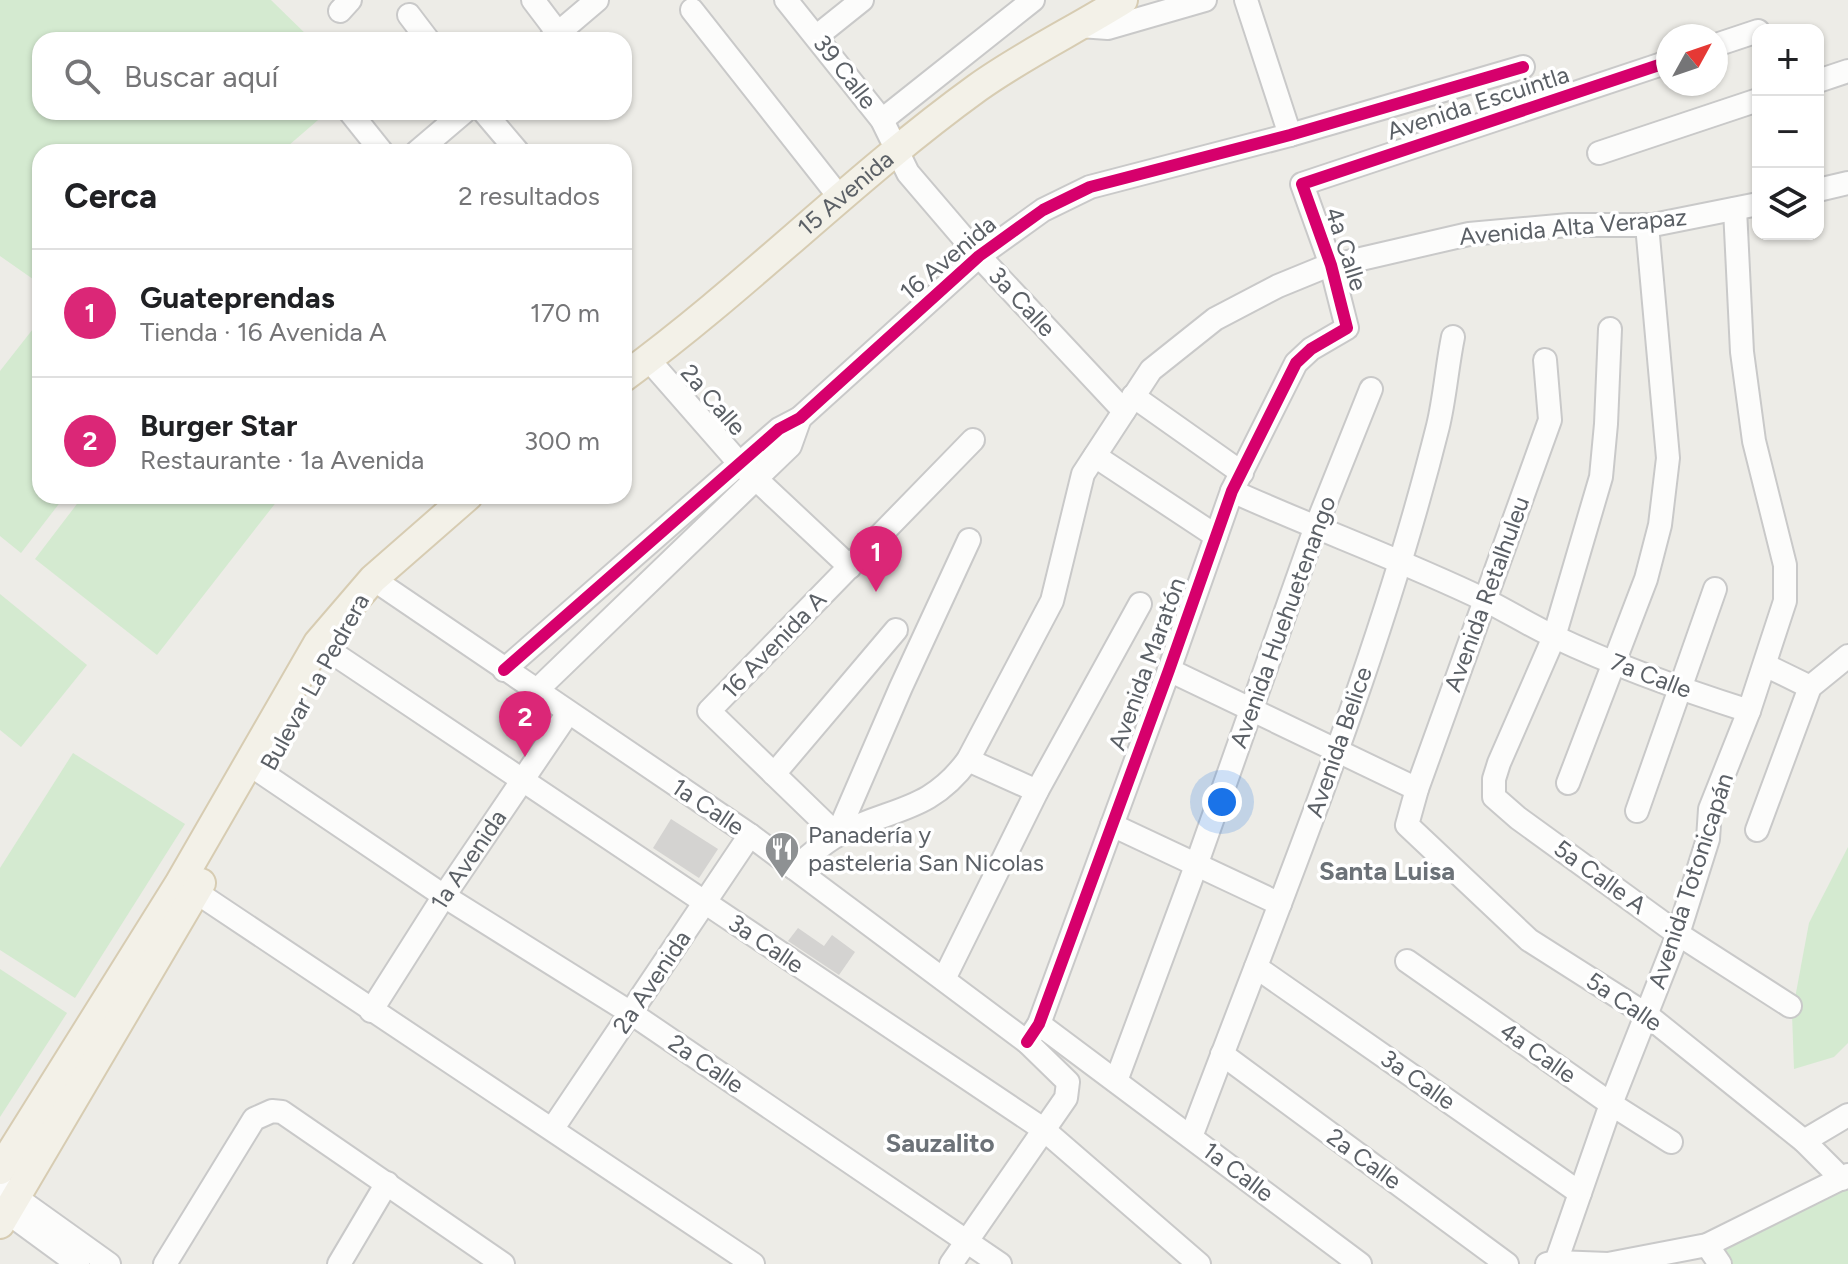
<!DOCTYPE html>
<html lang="es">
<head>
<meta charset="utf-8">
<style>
  :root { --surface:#fff; --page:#f2f2f2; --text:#202124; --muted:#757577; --line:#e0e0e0; --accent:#db2777 }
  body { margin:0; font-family:Figtree,sans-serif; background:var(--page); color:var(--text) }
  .controls { position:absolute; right:24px; top:24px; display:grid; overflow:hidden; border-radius:16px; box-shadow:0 2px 6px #0004 }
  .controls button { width:72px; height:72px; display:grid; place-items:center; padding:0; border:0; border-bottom:2px solid var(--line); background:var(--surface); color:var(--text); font:40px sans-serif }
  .compass { position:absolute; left:1656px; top:24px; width:72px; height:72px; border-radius:50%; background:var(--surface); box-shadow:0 2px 6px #0004; rotate:50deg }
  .you { position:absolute; left:1222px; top:802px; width:28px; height:28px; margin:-20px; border:6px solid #fff; border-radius:50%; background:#1a73e8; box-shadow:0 0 0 12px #1a73e833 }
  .badge { display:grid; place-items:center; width:52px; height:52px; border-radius:50%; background:var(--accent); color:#fff; font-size:26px; font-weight:700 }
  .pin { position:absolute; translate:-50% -66px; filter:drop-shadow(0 2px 4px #0008) }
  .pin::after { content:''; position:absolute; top:42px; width:28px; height:24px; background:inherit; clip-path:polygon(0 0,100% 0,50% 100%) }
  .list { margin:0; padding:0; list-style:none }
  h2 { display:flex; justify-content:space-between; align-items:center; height:104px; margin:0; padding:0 32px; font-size:34px }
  h2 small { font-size:26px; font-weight:400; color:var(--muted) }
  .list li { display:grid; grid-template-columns:52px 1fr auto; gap:24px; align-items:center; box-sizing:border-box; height:128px; padding:0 32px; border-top:2px solid var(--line) }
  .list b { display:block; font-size:30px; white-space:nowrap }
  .list p { margin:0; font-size:26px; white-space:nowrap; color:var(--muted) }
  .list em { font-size:26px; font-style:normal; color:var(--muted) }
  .icon { flex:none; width:44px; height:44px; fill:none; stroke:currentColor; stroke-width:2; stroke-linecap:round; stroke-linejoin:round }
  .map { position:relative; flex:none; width:1848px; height:1264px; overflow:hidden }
  .search { position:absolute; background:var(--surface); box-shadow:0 2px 6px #0004; left:32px; top:32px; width:600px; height:88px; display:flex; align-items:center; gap:20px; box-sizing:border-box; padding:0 28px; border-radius:24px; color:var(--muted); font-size:30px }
  .panel { position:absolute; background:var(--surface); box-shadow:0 2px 6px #0004; left:32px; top:144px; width:600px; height:360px; border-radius:24px }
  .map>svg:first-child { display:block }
  .green { fill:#d4ead0 }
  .building { fill:#d4d3d1 }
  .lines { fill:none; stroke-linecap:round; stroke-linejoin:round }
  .minor-casing { stroke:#c9c9c9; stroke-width:26 }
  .major-casing { stroke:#d7ccb2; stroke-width:32 }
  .minor { stroke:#fcfcfb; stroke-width:22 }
  .major { stroke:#f3f1e8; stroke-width:28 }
  .cycleway-casing { stroke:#fff; stroke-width:17 }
  .cycleway { stroke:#d6006c; stroke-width:12 }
  .labels { text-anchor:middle; stroke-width:7; stroke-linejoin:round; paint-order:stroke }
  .street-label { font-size:24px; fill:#5b6066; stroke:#fff }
  .poi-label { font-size:24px; fill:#5b6066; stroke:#fff; text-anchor:start }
  .neighbourhood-label { font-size:26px; font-weight:bold; fill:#6c7278; stroke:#fff }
</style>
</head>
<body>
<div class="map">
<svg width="1848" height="1264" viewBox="0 0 1848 1264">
  <rect width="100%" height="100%" fill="#edece7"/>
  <g class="green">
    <path d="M0 0H271L312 40H40V112H326L325 114 281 152H40V284L0 256Z"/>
    <path d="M40 320V496H65L21 553 0 536V371Z"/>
    <path d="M83 496H281L157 655 35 559Z"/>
    <path d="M0 594 87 665 21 747 0 730Z"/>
    <path d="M73 753 185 824 75 998 0 950V868Z"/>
    <path d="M1848 847V1043L1834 1057 1794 1069 1792 1014 1809 923Z"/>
    <path d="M0 969 67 1013 0 1117Z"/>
    <path d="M1848 1175V1264H1720L1707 1245Z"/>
  </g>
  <g class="building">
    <path d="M671 819 718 849 699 878 653 848Z"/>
    <path d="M798 928 824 946 832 935 855 952 839 975 788 941Z"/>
  </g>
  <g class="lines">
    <g class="minor-casing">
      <g id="minor">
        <path d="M533 0 558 33"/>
        <path d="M786 0 882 120 908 173 979 256 1124 411"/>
        <path d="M1246 0 1290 135"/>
        <path d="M692 10 841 199"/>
        <path d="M340 11 350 0"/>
        <path d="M409 15 428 40"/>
        <path d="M1080 26 1108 28 1205 0"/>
        <path d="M817 36 862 0"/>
        <path d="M550 40 597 0"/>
        <path d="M1716 45 1758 31"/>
        <path d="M1818 81 1848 71"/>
        <path d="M350 112 382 152"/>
        <path d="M484 112 518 152"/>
        <path d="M882 120 1033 0"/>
        <path d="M417 152 464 112"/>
        <path d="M1599 153 1758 100"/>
        <path d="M1818 190 1848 183"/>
        <path d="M1610 329 1606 424 1601 477 1554 637 1499 763 1494 779V797L1518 818 1678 934 1790 1006"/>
        <path d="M648 359 740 464 850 567"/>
        <path d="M1545 360 1550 420 1417 789 1407 825 1529 940 1647 1015 1804 1141 1842 1179"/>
        <path d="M1133 396 1242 473"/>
        <path d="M1095 456 1216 536"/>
        <path d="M1232 491C1316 529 1402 560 1485 600 1509 612 1531 626 1555 637 1618 667 1683 690 1749 711"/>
        <path d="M969 540 901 687 837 835 709 711 973 440"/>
        <path d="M373 579 750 835 1027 1042 1068 1082 1066 1098 951 1264"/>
        <path d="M318 643 1043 1129 1199 1264"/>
        <path d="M1765 665 1810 687"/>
        <path d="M504 670 779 429 800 418 979 256 1043 210 1090 187 1290 135 1523 67"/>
        <path d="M1169 670 1417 789"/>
        <path d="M536 691 790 446 800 418"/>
        <path d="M968 760 1037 791"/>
        <path d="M249 764 444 896 631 1013 1000 1264"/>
        <path d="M774 774 896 630"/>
        <path d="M1568 783 1646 579 1660 525 1668 458 1647 225"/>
        <path d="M1637 811 1715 589"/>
        <path d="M1112 825 1280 904"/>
        <path d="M1757 830 1810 687 1848 656"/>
        <path d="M794 868C809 857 823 842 840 834 892 807 929 813 968 760L1052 601 1083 474 1151 370 1215 319 1278 286 1322 268 1469 234 1569 225H1653L1758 204"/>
        <path d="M196 892 753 1264"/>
        <path d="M1407 961 1611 1104 1671 1142"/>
        <path d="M1256 967 1580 1193"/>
        <path d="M944 979 1037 791 1140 604"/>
        <path id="s1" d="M371 1011 444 896 568 713"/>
        <path d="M1039 1024 1360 1264"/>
        <path d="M1027 1042 1039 1024 1169 670 1232 491 1296 363 1311 349 1347 328 1331 265 1302 184 1668 62"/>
        <path d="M1222 1054 1507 1264"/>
        <path d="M1116 1081 1197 863 1315 529 1371 389"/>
        <path d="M553 1128 750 835"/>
        <path d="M1191 1137C1279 902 1377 670 1438 426 1445 397 1447 366 1453 337"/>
        <path d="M1804 1141 1848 1115"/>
        <path d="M0 1186 109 1264"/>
        <path d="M0 1207 78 1264"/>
        <path d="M1707 1245 1720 1264"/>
        <path d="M1556 1262 1611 1104 1678 934 1708 839 1710 809 1749 711 1785 601V565L1754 441 1742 352 1735 209"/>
        <path d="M165 1264 254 1119 272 1111 282 1112 503 1264"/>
        <path d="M339 1264 387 1183"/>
        <path d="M1547 1264 1556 1262 1608 1264 1707 1245 1848 1175"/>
      </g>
    </g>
    <g class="major-casing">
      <g id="major">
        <path id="s2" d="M624 377C747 287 854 177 977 88 1023 55 1075 30 1123 0"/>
        <path d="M0 1170 179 884 318 643 373 579 468 496"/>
        <path d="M0 1224 201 883"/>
      </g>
    </g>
    <use href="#minor" class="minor"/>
    <use href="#major" class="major"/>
    <g class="cycleway-casing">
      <g id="cycleway">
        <path d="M504 670 779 429 800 418 979 256 1043 210 1090 187 1290 135 1523 67"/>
        <path d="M1027 1042 1039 1024 1169 670 1232 491 1296 363 1311 349 1347 328 1331 265 1302 184 1668 62"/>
      </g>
    </g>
    <use href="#cycleway" class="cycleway"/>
  </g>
  <defs>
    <g id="restaurant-pin" transform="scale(1.8)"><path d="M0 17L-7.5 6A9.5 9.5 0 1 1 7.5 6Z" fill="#8e9193" stroke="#fff"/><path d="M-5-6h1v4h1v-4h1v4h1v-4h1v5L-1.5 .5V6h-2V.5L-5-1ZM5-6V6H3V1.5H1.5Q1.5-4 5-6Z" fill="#fff"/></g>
  </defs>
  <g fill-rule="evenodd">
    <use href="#restaurant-pin" x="782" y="849"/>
  </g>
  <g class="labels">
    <g class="street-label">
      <text transform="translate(845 72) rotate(52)" y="8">39 Calle</text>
      <text transform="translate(1478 103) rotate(-18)" y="8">Avenida Escuintla</text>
      <text dy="8" stroke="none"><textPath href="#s2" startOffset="288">15 Avenida</textPath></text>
      <text transform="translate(1573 227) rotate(-5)" y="8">Avenida Alta Verapaz</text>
      <text transform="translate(1346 249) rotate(72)" y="8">4a Calle</text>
      <text transform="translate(948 258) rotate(-40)" y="8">16 Avenida</text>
      <text transform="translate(1022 302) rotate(47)" y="8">3a Calle</text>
      <text transform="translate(713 400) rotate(49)" y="8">2a Calle</text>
      <text transform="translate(1487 594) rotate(-70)" y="8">Avenida Retalhuleu</text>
      <text transform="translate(1283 622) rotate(-70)" y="8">Avenida Huehuetenango</text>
      <text transform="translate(774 645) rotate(-46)" y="8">16 Avenida A</text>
      <text transform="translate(1147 664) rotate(-70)" y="8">Avenida Maratón</text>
      <text transform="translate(1651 676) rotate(21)" y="8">7a Calle</text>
      <text transform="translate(315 682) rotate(-61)" y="8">Bulevar La Pedrera</text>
      <text transform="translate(1339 742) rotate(-71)" y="8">Avenida Belice</text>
      <text transform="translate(708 807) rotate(34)" y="8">1a Calle</text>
      <text dy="8" stroke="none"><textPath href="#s1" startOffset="180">1a Avenida</textPath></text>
      <text transform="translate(1600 877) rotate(36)" y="8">5a Calle A</text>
      <text transform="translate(1691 881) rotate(-72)" y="8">Avenida Totonicapán</text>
      <text transform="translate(766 944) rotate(34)" y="8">3a Calle</text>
      <text transform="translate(652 982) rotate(-56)" y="8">2a Avenida</text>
      <text transform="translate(1624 1002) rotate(34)" y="8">5a Calle</text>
      <text transform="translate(1538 1053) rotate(35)" y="8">4a Calle</text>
      <text transform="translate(706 1064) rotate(34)" y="8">2a Calle</text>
      <text transform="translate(1418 1080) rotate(35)" y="8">3a Calle</text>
      <text transform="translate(1364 1159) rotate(36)" y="8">2a Calle</text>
      <text transform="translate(1238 1172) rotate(37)" y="8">1a Calle</text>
    </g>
    <g class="poi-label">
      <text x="808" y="843">Panadería y<tspan x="808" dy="28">pasteleria San Nicolas</tspan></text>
    </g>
    <g class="neighbourhood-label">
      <text x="1387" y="880">Santa Luisa</text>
      <text x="940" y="1152">Sauzalito</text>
    </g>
  </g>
</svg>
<div class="controls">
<button>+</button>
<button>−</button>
<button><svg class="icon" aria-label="layers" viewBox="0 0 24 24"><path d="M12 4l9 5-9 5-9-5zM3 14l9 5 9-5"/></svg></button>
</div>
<svg class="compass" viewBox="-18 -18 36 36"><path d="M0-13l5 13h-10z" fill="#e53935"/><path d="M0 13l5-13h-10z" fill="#757577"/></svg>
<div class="you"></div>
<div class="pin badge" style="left:876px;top:592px">1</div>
<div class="pin badge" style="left:525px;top:757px">2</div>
<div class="search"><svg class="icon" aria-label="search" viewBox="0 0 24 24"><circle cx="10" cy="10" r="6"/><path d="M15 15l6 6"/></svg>Buscar aquí</div>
<section class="panel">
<h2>Cerca<small>2 resultados</small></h2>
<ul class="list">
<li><span class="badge">1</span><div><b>Guateprendas</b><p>Tienda · 16 Avenida A</p></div><em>170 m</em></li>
<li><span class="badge">2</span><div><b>Burger Star</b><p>Restaurante · 1a Avenida</p></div><em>300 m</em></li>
</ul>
</section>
</div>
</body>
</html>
